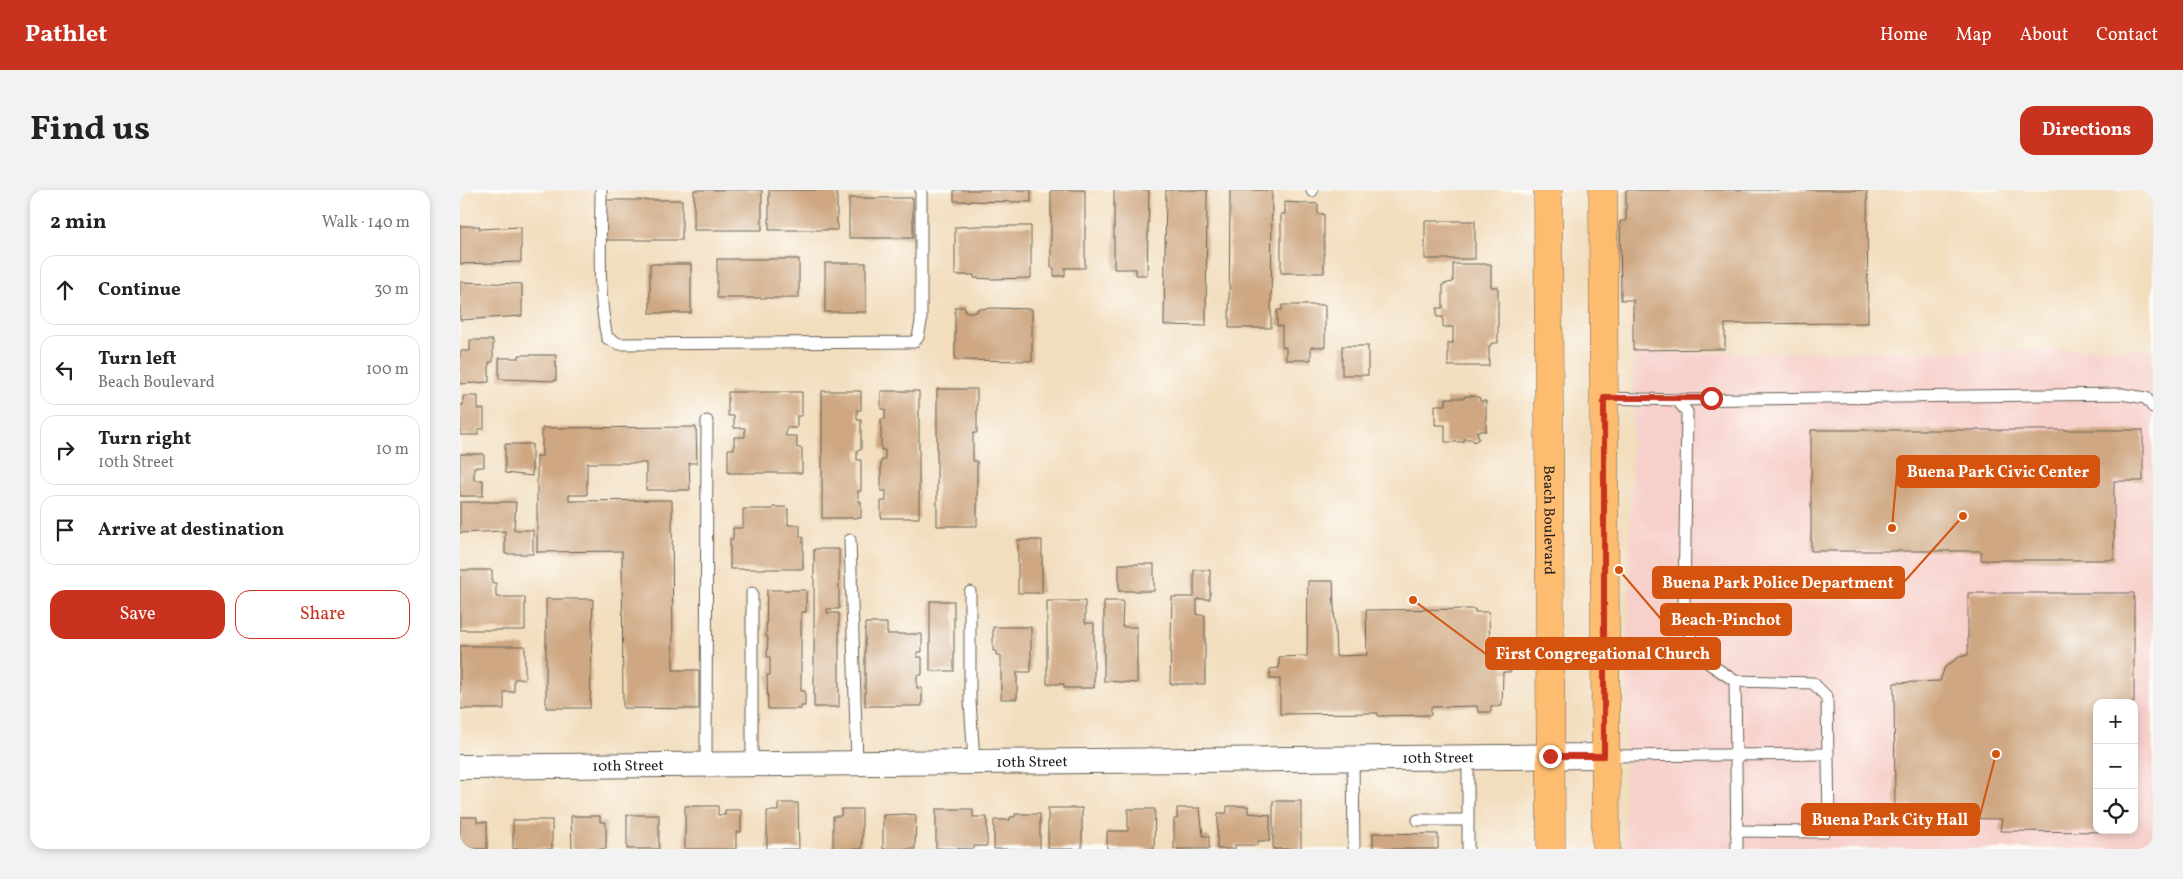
<!DOCTYPE html>
<html lang="en">
<head>
<meta charset="utf-8">
<style>
  :root { --surface:#fff; --page:#f2f2f2; --text:#222; --muted:#767676; --line:#e0e0e0; --accent:#c8321e }
  body { margin:0; font-family:Vollkorn,serif; background:var(--page); color:var(--text) }
  .controls { position:absolute; right:15px; bottom:15px; display:grid; overflow:hidden; border-radius:10px; box-shadow:0 2px 8px #0003 }
  .controls button { width:45px; height:45px; display:grid; place-items:center; padding:0; border:0; border-bottom:1px solid var(--line); background:var(--surface); color:var(--text); font:25px sans-serif }
  .stop { position:absolute; width:15px; height:15px; margin:-11px; border:4px solid #c8321e; border-radius:50%; background:#fff }
  .stop.end { background:#c8321e; border-color:#fff; box-shadow:0 1px 5px #0008 }
  .list { margin:0; padding:0; list-style:none }
  h2 { display:flex; justify-content:space-between; align-items:center; height:65px; margin:0; padding:0 20px; font-size:21px }
  h2 small { font-size:16px; font-weight:400; color:var(--muted) }
  .list li { display:grid; grid-template-columns:32px 1fr auto; gap:15px; align-items:center; box-sizing:border-box; height:70px; margin:0 10px 10px; padding:0 10px; border:1px solid var(--line); border-radius:15px }
  .list b { display:block; font-size:19px; white-space:nowrap }
  .list p { margin:0; font-size:16px; white-space:nowrap; color:var(--muted) }
  .list em { font-size:16px; font-style:normal; color:var(--muted) }
  .actions { display:flex; gap:10px; padding:15px 20px }
  .actions a { flex:1; padding:11px 0; border:1px solid var(--accent); border-radius:15px; text-align:center; font-size:18px; color:var(--accent) }
  .actions .main { background:var(--accent); color:#fff }
  .icon { flex:none; width:28px; height:28px; fill:none; stroke:currentColor; stroke-width:2; stroke-linecap:round; stroke-linejoin:round }
  .map { position:relative; flex:none; width:1693px; height:659px; overflow:hidden; border-radius:15px }
  header { display:flex; align-items:center; gap:30px; box-sizing:border-box; height:70px; padding:0 25px; background:var(--accent); color:#fff }
  header strong { font-size:24px }
  nav { display:flex; gap:28px; margin-inline-start:auto; font-size:18px }
  .intro { display:flex; align-items:center; justify-content:space-between; box-sizing:border-box; height:120px; padding:0 30px }
  h1 { margin:0; font-size:35px }
  .button { padding:12px 22px; border-radius:15px; background:var(--accent); color:#fff; font-size:18px; font-weight:700 }
  main { display:flex; gap:30px; padding:0 30px }
  aside { flex:1; background:var(--surface); border-radius:15px; box-shadow:0 2px 8px #0003 }
  .map>svg:first-child { display:block }
  .built { fill:#f7d0cb; fill-rule:evenodd }
  .building { fill:#cfa883 }
  .lines { fill:none; stroke-linecap:round; stroke-linejoin:round }
  .service-casing { stroke:#676054; stroke-width:13 }
  .minor-casing { stroke:#676054; stroke-width:26 }
  .primary-casing { stroke:#676054; stroke-width:29 }
  .service { stroke:#fff; stroke-width:11 }
  .minor { stroke:#fff; stroke-width:24 }
  .primary { stroke:#febc70; stroke-width:28 }
  .rail-casing { stroke:#1c1c1c; stroke-width:5.5 }
  .rail { stroke:#fdfcf7; stroke-width:4; stroke-dasharray:11; stroke-linecap:butt }
  .route { stroke:#c8321e; stroke-width:6 }
  .labels { text-anchor:middle; stroke-width:4; stroke-linejoin:round; paint-order:stroke }
  .street-label { font-size:15px; fill:#1c1c1c; stroke:#fdfcf7 }
  .leader { fill:none; stroke:#d4530e; stroke-width:2 }
  .callout-dot { fill:#d4530e; stroke:#fdfcf7; stroke-width:2 }
  .callout { fill:#d4530e; stroke:#d4530e; stroke-width:2 }
  .callout-label { font-size:16px; text-anchor:middle; font-weight:bold; fill:#fff }
</style>
</head>
<body>
<header>
<strong>Pathlet</strong>
<nav><a>Home</a><a>Map</a><a>About</a><a>Contact</a></nav>
</header>
<div class="intro"><h1>Find us</h1><a class="button">Directions</a></div>
<main>
<aside>
<h2>2 min<small>Walk · 140 m</small></h2>
<ul class="list">
<li><svg class="icon" aria-label="ahead" viewBox="0 0 24 24"><path d="M12 20V5M6 11l6-6 6 6"/></svg><div><b>Continue</b></div><em>30 m</em></li>
<li><svg class="icon" aria-label="left" viewBox="0 0 24 24"><path d="M17 20v-9H6M10 6l-5 5 5 5"/></svg><div><b>Turn left</b><p>Beach Boulevard</p></div><em>100 m</em></li>
<li><svg class="icon" aria-label="right" viewBox="0 0 24 24"><path d="M7 20v-9h11M14 6l5 5-5 5"/></svg><div><b>Turn right</b><p>10th Street</p></div><em>10 m</em></li>
<li><svg class="icon" aria-label="arrive" viewBox="0 0 24 24"><path d="M6 21V4h12l-3 4 3 4H6"/></svg><div><b>Arrive at destination</b></div></li>
</ul>
<div class="actions"><a class="main">Save</a><a>Share</a></div>
</aside>
<div class="map">
<svg width="1693" height="659" viewBox="0 0 1693 659">
  <rect width="100%" height="100%" fill="#fdfcf7"/>
  <filter id="ink" filterUnits="userSpaceOnUse"><feTurbulence type="fractalNoise" baseFrequency=".02" numOctaves="2"/><feDisplacementMap in="SourceGraphic" scale="10" xChannelSelector="R" yChannelSelector="G"/><feConvolveMatrix kernelMatrix="1 2 1 2 8 2 1 2 1" color-interpolation-filters="sRGB"/></filter>
  <filter id="wash" filterUnits="userSpaceOnUse"><feTurbulence type="fractalNoise" baseFrequency=".0096" numOctaves="4" result="noise"/><feDisplacementMap in="SourceGraphic" scale="20" xChannelSelector="R" yChannelSelector="G"/><feGaussianBlur stdDeviation="1.12" result="paint"/><feColorMatrix in="noise" values="0 0 0 0 0 0 0 0 0 0 0 0 0 0 0 0 0 1.4 0 .05"/><feComposite in="paint" operator="in"/></filter>
  <g filter="url(#wash)">
    <rect width="100%" height="100%" fill="#f2ddbd"/>
    <path class="built" d="M1693 159V659H1164L1174 163ZM1637 513H1674V640H1637Z"/>
    <g id="blocks">
      <g class="building">
        <rect x="234" y="0" width="68" height="40"/>
        <rect x="309" y="0" width="68" height="40"/>
        <path d="M494 0H571V12L494 11Z"/>
        <path d="M591 0H625V78H605V86H594V78H591Z"/>
        <path d="M654 0H689L687 85H676V79H654Z"/>
        <path d="M706 0H747L746 136 704 135Z"/>
        <path d="M770 0H812L811 138H769Z"/>
        <path d="M1166 0H1407L1408 133 1265 134V159L1173 160V110H1161L1160 31H1166Z"/>
        <rect x="389" y="8" width="64" height="40"/>
        <rect x="143" y="10" width="79" height="40"/>
        <path d="M825 12 858 14V24H864V83H821V24H825Z"/>
        <rect x="965" y="31" width="50" height="38"/>
        <path d="M0 36H19V39L61 37V72L0 74Z"/>
        <path d="M516 36H571V88L532 89 514 88V85H495V37Z"/>
        <rect x="257" y="69" width="82" height="39"/>
        <rect x="365" y="73" width="41" height="49"/>
        <rect x="190" y="74" width="41" height="49"/>
        <path d="M993 74H1031V97H1038V153H1031V156H1029V176H988V153H993V137H983V127H977V118H983V94L993 92Z"/>
        <path d="M0 92 62 94V126L0 130Z"/>
        <path d="M822 115H865V157H851V170H826V157H822V136H817V120H822Z"/>
        <path d="M495 117H505V122H517V119L533 118 572 119V171L495 170Z"/>
        <path d="M10 150H33V172H29V192L0 194V161H10Z"/>
        <rect x="882" y="156" width="26" height="29"/>
        <path d="M59 165H96V191L39 189V168H59Z"/>
        <path d="M477 199H517V243H513V271H517V336H477Z"/>
        <path d="M362 201H401V220H397V230H401V260H397V270H401V301H398V311H401V328H362Z"/>
        <path d="M421 201H459V328H421V311H426V301H421V270H425V260H421V229H425V219H421Z"/>
        <path d="M268 202H342V226H337V238H326V246H337V258H342V283H268V259H274V247H285V238H274V226H268Z"/>
        <path d="M3 206H18V219H24V239H18V245H0V215H3Z"/>
        <path d="M1005 206H1015L1020 208V211H1026V241H1017L1019 249 1014 252 1011 249H1004V252H985V235H975V215H986V208H1005Z"/>
        <path d="M236 237 237 273H229L230 300H186V273H127V305H109V311L212 310 213 480H239V519L163 518 162 361 77 362V266H82V238Z"/>
        <path d="M1351 240H1683V291H1654V370H1521V361H1351Z"/>
        <path d="M45 254H72V286L45 283Z"/>
        <path d="M0 264H24V277H14V290H23V306H0Z"/>
        <path d="M0 312H56L54 340H73V364H45V341L0 343Z"/>
        <path d="M313 317H326L328 319V335H340V347H343V379H270V349H273V338H283V319H313Z"/>
        <rect x="558" y="350" width="24" height="53"/>
        <path d="M354 359H379V419H367V423H379V517H354Z"/>
        <rect x="659" y="374" width="35" height="27"/>
        <path d="M0 380H32V393H36V407H65V440H0Z"/>
        <path d="M734 380H750V409H737V425H745V494H710L712 407H734Z"/>
        <path d="M848 391H873L876 466 907 465 906 420 1015 419V422H1029L1030 459H1032V474H1043V478H1051V482H1043L1042 516H1031V522H1018L1017 516 971 517V525L918 526V523L820 524V489H810V479L819 478V467L847 466Z"/>
        <path d="M307 400H346V422H341V501H345V516H341V519H308L307 485H310V467H307L308 447H306Z"/>
        <path d="M1508 403H1674V513H1637V640H1648V642L1540 641 1542 629 1467 628V615L1435 616 1434 493 1480 491 1485 477 1499 467 1508 465Z"/>
        <path d="M86 409H133L130 518H86Z"/>
        <rect x="470" y="411" width="24" height="70"/>
        <path d="M587 411H625V433H634V498H604V494H587Z"/>
        <path d="M644 411H663L662 437H677V493L644 491Z"/>
        <path d="M405 433H427V444H462V462H457V467H462V485H457V498H462V516H405Z"/>
        <path d="M533 437H571V482H557V509H541V465H536V461H533Z"/>
        <path d="M0 456H65V489H54V502H44V519H0Z"/>
        <rect x="813" y="611" width="28" height="48"/>
        <path d="M318 613H338L339 659H307V621H318Z"/>
        <path d="M225 616H258V625H265V620H281V642H276V659H225Z"/>
        <path d="M767 616H788V623L810 625V651H798V655H775V659H757L758 623H767Z"/>
        <rect x="588" y="618" width="34" height="41"/>
        <path d="M717 618H740L743 646H749V659H714V629H717Z"/>
        <path d="M381 619H402V659H373V626H381Z"/>
        <path d="M476 619H513V627H527V656H514V659L476 658Z"/>
        <path d="M668 619H695L694 659H647V641H668Z"/>
        <path d="M446 624 456 625 455 659H423V625Z"/>
        <path d="M555 624H580V659H534V630H550V627H555Z"/>
        <rect x="167" y="625" width="32" height="34"/>
        <path d="M111 626H140V632H146V659H112Z"/>
        <path d="M0 627H17V632H27V659H0Z"/>
        <rect x="53" y="630" width="39" height="29"/>
        <path d="M913 643 978 644V659H913Z"/>
      </g>
    </g>
  </g>
  <g filter="url(#ink)">
    <use href="#blocks" fill-opacity="0" stroke="#676054" stroke-width="1"/>
    <g class="lines">
      <g class="service-casing">
        <g id="service">
          <path d="M141 0C141 49 137 100 147 148L159 154 454 152 458 147 461 132V0"/>
          <path d="M852 0V1"/>
          <path d="M1144 208 1217 210 1227 222 1224 412 1230 445 1238 466 1275 491 1353 493 1367 507 1369 631 1364 642 1276 641"/>
          <path d="M1217 210 1661 204 1686 208 1693 217"/>
          <path d="M390 350 397 573"/>
          <path d="M510 402V511L514 571"/>
          <path d="M292 403V574"/>
          <path d="M1275 491 1277 659"/>
          <path d="M1146 566 1368 564"/>
          <path d="M893 567 894 659"/>
          <path d="M1008 567V659"/>
          <path d="M246 574 247 231"/>
          <path d="M958 630H1008"/>
        </g>
      </g>
      <g class="minor-casing">
        <g id="minor">
          <path id="s1" d="M0 577 1144 566"/>
        </g>
      </g>
      <g class="primary-casing">
        <g id="primary">
          <path id="s2" d="M1088 0 1091 659"/>
          <path d="M1143 0 1146 659"/>
        </g>
      </g>
      <use href="#service" class="service"/>
      <use href="#minor" class="minor"/>
      <use href="#primary" class="primary"/>
      <g class="rail-casing">
        <path id="rail" d="M1691 0 1693 1"/>
      </g>
      <use href="#rail" class="rail"/>
    </g>
  </g>
  <g class="lines" filter="url(#ink)">
    <path class="route" d="M1090 566H1144V208H1251"/>
  </g>
  <g class="labels">
    <g class="street-label">
      <text dy="5" stroke="none"><textPath href="#s2" startOffset="330">Beach Boulevard</textPath></text>
      <text dy="5" stroke="none"><textPath href="#s1" startOffset="978">10th Street</textPath></text>
      <text dy="5" stroke="none"><textPath href="#s1" startOffset="572">10th Street</textPath></text>
      <text dy="5" stroke="none"><textPath href="#s1" startOffset="168">10th Street</textPath></text>
    </g>
  </g>
  <path class="leader" d="M1432 338L1437 282M1503 326L1444 392M1159 380L1201 429M953 410L1026 464M1536 564L1519 629"/>
  <g class="callout-dot">
    <circle cx="1432" cy="338" r="5"/>
    <circle cx="1503" cy="326" r="5"/>
    <circle cx="1159" cy="380" r="5"/>
    <circle cx="953" cy="410" r="5"/>
    <circle cx="1536" cy="564" r="5"/>
  </g>
  <g class="callout">
    <rect x="1437" y="266" width="202" height="31" rx="5"/>
    <rect x="1193" y="377" width="251" height="31" rx="5"/>
    <rect x="1201" y="414" width="130" height="31" rx="5"/>
    <rect x="1026" y="448" width="234" height="31" rx="5"/>
    <rect x="1342" y="614" width="177" height="31" rx="5"/>
  </g>
  <g class="callout-label">
    <text x="1538" y="287">Buena Park Civic Center</text>
    <text x="1318" y="398">Buena Park Police Department</text>
    <text x="1266" y="435">Beach-Pinchot</text>
    <text x="1143" y="469">First Congregational Church</text>
    <text x="1430" y="635">Buena Park City Hall</text>
  </g>
</svg>
<div class="controls">
<button>+</button>
<button>−</button>
<button><svg class="icon" aria-label="locate" viewBox="0 0 24 24"><circle cx="12" cy="12" r="6"/><path d="M12 2v4M12 18v4M2 12h4M18 12h4"/></svg></button>
</div>
<div class="stop" style="left:1251px;top:208px"></div>
<div class="stop end" style="left:1090px;top:566px"></div>
</div>
</main>
</body>
</html>
